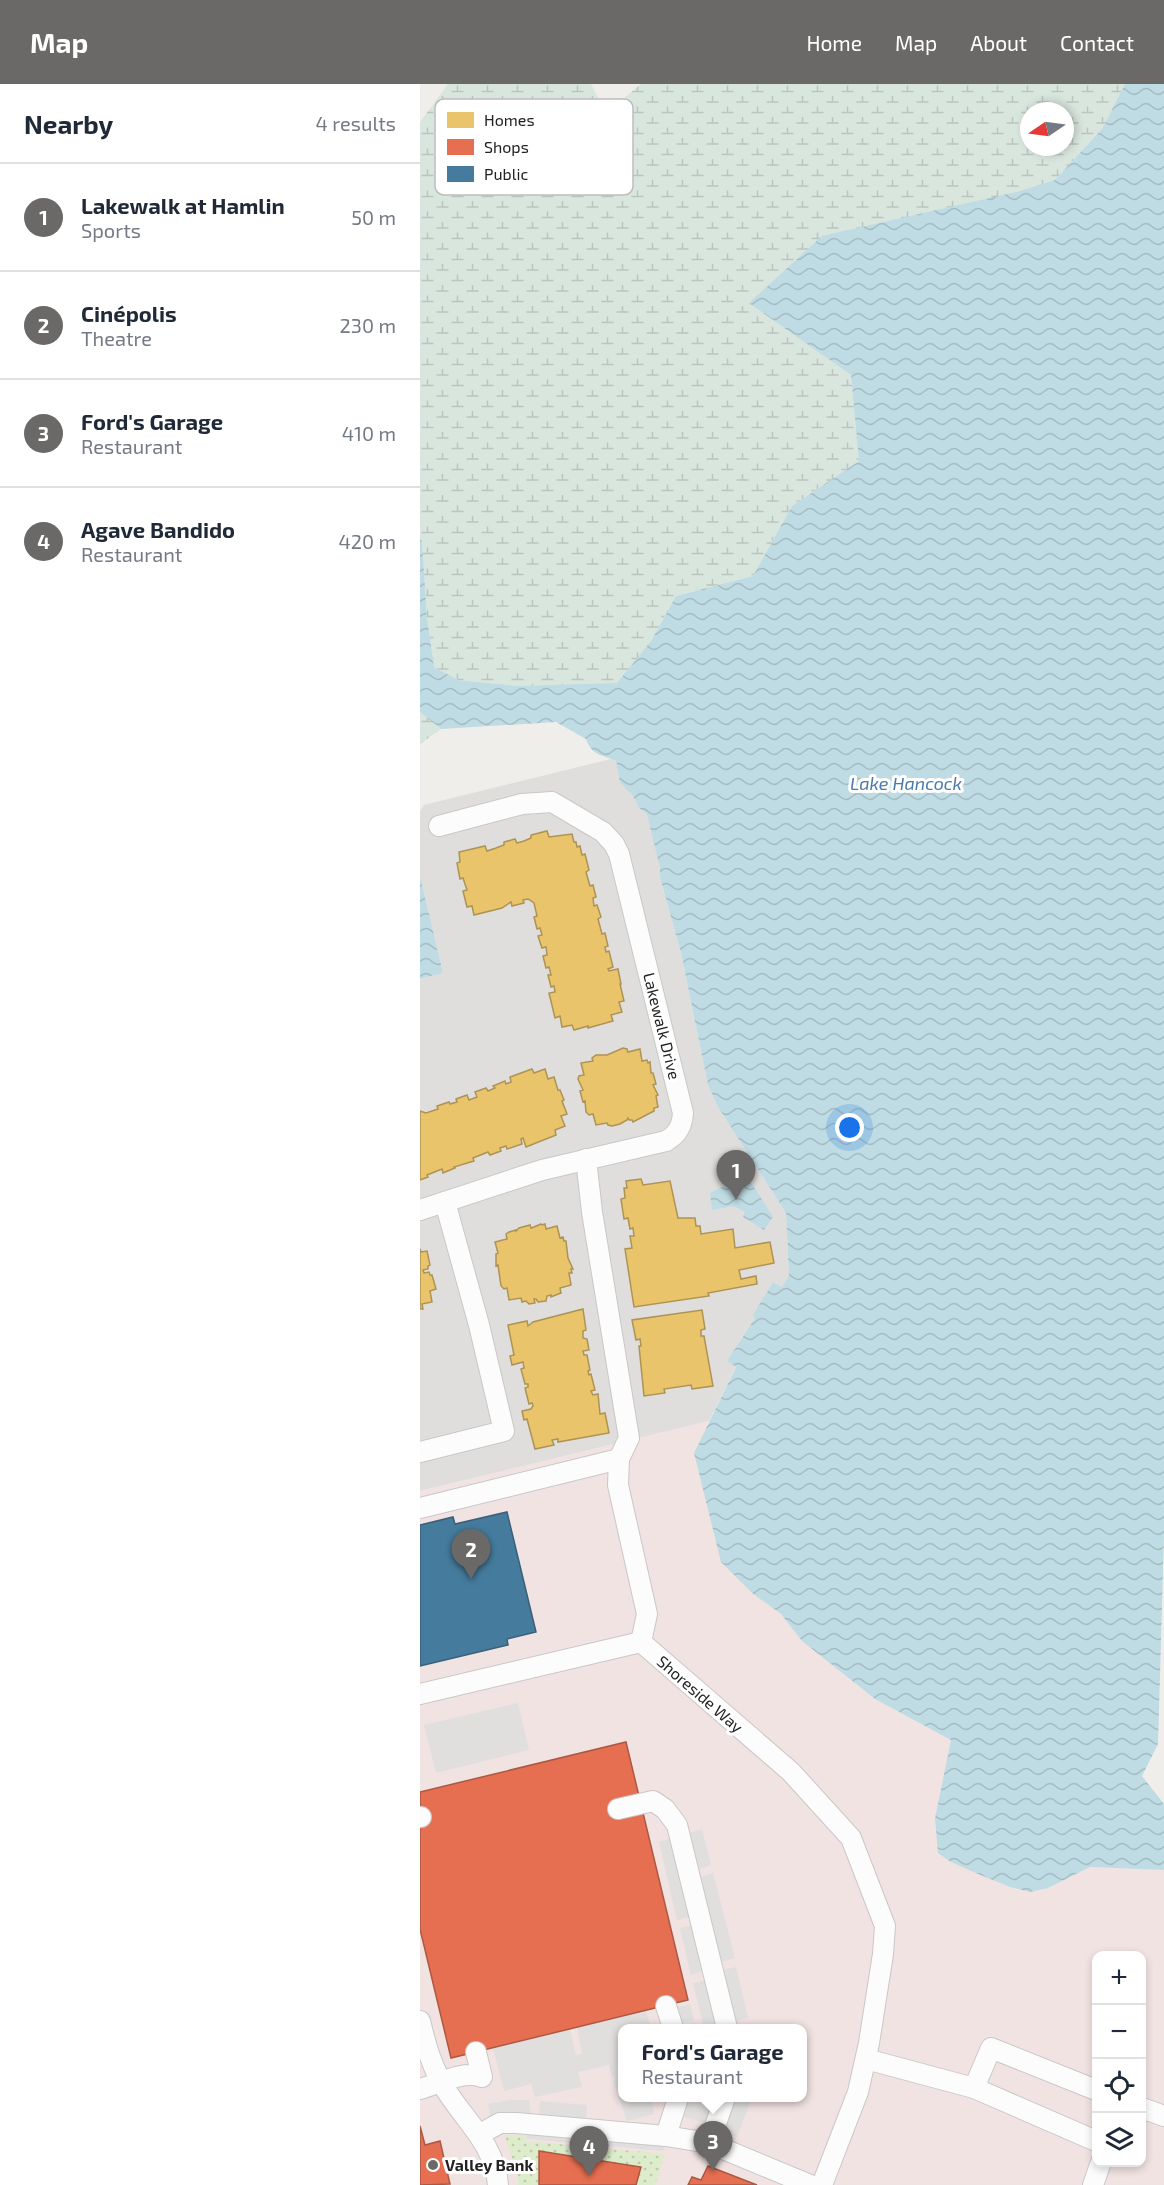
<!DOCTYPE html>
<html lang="en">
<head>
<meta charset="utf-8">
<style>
  :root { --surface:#fff; --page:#f2f2f3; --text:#1f2937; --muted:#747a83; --line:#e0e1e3; --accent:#6a6968 }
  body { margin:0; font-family:"Exo 2",sans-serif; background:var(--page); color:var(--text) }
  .controls { position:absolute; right:18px; bottom:18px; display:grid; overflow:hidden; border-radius:12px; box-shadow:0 3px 9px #0003 }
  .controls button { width:54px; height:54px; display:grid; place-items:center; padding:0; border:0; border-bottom:2px solid var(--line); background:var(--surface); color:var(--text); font:30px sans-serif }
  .compass { position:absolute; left:600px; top:18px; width:54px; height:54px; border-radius:50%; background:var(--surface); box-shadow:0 3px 9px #0003; rotate:257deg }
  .you { position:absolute; left:430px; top:1044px; width:21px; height:21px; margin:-15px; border:4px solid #fff; border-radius:50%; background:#1a73e8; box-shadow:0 0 0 9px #1a73e833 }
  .badge { display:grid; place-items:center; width:39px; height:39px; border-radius:50%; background:var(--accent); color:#fff; font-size:20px; font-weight:700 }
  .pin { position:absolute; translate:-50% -50px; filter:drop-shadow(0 2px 3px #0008) }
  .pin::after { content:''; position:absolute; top:32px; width:21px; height:18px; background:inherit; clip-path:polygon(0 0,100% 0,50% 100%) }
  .popup { position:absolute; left:198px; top:1940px; width:189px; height:78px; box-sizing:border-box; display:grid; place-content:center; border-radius:12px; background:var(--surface); filter:drop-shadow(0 2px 4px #0005); font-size:20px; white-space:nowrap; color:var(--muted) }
  .popup b { font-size:22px; color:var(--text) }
  .popup::after { content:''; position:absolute; left:50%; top:100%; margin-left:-12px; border:12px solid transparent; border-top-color:var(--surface) }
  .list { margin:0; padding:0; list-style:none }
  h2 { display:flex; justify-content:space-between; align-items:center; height:78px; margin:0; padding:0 24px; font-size:26px }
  h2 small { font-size:20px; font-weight:400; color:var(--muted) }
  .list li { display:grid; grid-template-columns:39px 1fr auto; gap:18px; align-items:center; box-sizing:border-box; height:108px; padding:0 24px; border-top:2px solid var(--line) }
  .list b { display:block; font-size:22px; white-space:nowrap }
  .list p { margin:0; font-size:20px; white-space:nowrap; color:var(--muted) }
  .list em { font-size:20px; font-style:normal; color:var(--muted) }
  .icon { flex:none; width:33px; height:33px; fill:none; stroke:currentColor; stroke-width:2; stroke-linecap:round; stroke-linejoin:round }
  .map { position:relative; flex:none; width:744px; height:2101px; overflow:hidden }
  header { display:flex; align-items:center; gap:36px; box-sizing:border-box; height:84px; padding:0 30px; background:var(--accent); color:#fff }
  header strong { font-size:28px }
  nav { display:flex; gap:33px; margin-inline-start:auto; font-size:21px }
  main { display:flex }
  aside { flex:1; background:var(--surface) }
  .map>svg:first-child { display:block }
  .residential { fill:#dfdedc }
  .commercial { fill:#f1e3e1; fill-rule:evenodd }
  .grass { fill:url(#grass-dots) }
  .wetland { fill:url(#wetland-marsh); fill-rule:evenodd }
  .parking { fill:#e0dfde }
  .water { fill:url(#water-waves) }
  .homes { fill:#e9c46a; stroke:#ad9354; stroke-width:1.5 }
  .shops { fill:#e76f51; stroke:#ac5843; stroke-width:1.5 }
  .public { fill:#457b9d; stroke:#3a6078; stroke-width:1.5 }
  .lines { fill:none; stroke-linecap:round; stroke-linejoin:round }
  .minor-casing { stroke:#c9c8c7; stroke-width:22 }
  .minor { stroke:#fdfcfc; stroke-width:20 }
  .poi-dot { fill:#6a6968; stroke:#fff; stroke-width:2 }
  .labels { text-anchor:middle; stroke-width:6; stroke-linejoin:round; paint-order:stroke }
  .street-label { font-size:16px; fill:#222; stroke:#fff }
  .poi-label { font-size:16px; font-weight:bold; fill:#222; stroke:#fff; text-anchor:start }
  .water-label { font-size:18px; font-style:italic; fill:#4a7aab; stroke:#fff }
  .key { fill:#fff; stroke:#bdbdbd; stroke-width:1.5 }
  .key-label { font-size:16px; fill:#222 }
</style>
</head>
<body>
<header>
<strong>Map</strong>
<nav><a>Home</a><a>Map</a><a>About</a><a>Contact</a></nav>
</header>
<main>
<aside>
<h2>Nearby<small>4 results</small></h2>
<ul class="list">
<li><span class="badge">1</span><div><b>Lakewalk at Hamlin</b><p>Sports</p></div><em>50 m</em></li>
<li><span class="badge">2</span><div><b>Cinépolis</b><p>Theatre</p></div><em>230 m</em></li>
<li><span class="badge">3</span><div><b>Ford's Garage</b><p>Restaurant</p></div><em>410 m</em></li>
<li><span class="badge">4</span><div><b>Agave Bandido</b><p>Restaurant</p></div><em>420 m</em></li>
</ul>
</aside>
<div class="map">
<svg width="744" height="2101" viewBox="0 0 744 2101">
  <defs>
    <pattern id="grass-dots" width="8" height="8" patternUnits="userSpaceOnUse" patternTransform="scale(1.5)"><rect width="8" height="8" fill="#ddeccb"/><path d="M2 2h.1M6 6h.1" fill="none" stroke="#bdcaae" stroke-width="1.8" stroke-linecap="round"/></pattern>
    <pattern id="wetland-marsh" width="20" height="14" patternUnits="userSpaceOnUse" patternTransform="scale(1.5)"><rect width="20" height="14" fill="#d9e6de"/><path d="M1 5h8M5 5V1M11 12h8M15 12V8" fill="none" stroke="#bac5be"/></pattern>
    <pattern id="water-waves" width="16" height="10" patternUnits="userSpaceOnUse" patternTransform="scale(1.5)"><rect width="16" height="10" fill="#bfdbe3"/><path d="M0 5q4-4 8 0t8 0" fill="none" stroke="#a4bcc2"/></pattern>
  </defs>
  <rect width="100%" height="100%" fill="#f0eeeb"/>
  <path class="residential" d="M191 675 196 677 200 699 213 712 219 724 227 729 231 741 240 784V795L261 869 288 1001 298 1023 366 1129 369 1191 362 1203 353 1198 335 1234 307 1277 316 1282 289 1337 0 1407V895L23 889 0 792V727L4 721Z"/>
  <path class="commercial" d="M289 1337 274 1369 286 1416 332 1509 361 1530 382 1557 455 1615 531 1656 515 1734 531 1778 599 1806 628 1804 670 1783 744 1786V2101H0V1407ZM676 1872H722V2078H676ZM203 1944H383V2014H203Z"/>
  <path class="grass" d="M85 2051H105V2057L245 2070 235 2101H98V2092Z"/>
  <g class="wetland">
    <path d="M28 0H171L186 29 221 0H705L682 45 635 96 596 108 329 218 431 291 439 377 372 422 333 492 256 512 231 557 197 600 98 602 38 596 14 583 7 533 2 458 0 453V38ZM609 27H645V63H609Z"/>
    <path d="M0 628 21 645 0 660Z"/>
  </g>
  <g class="parking">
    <path d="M98 1619 109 1666 16 1689 4 1641Z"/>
    <path d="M282 1745 291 1781 279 1785 280 1793 293 1789 315 1874 301 1878 303 1886 316 1883 328 1933 316 1937 317 1944H298L297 1942 284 1944 273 1899 287 1896 284 1886 271 1891 260 1844 272 1841 270 1833 257 1836 239 1758Z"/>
    <path d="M270 1920 274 1936 260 1939 261 1944H242L238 1928Z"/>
    <path d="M226 1927 231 1944H203V2014H242L232 2018 234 2030 207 2037 193 1997 196 1994 192 1992 189 1981 158 1988 162 2003 115 2013 111 2000 84 2007 73 1964 150 1945 156 1971 162 1970 157 1943Z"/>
    <path d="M248 2014H332L317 2053 275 2036 245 2027Z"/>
    <path d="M89 2016H109L111 2030 119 2031 120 2017 167 2021 166 2036 250 2044 243 2067 106 2055V2049H82L70 2032 68 2020Z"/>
  </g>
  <g class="water">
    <path d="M705 0H744V1451L738 1660 722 1692 744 1720V1786L670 1783 628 1804 610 1808 590 1803 558 1790 531 1778 518 1769 515 1734 531 1656 455 1615 382 1557 361 1530 332 1509 301 1478 274 1369 316 1283 307 1277 335 1234 333 1231 353 1198 362 1203 369 1191 366 1129 298 1023 288 1001 261 869 240 794V784L227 730 219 724 213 712 200 699 196 677C181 670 172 672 166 655L136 638 21 645 0 628V453L2 458 7 533 14 583 38 596 98 602 197 599 231 557 256 512 333 492 372 422 439 377 431 291 329 219 402 152 596 108 635 96 682 45Z"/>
    <path d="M0 792 23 889 0 895Z"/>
    <path d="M324 1087 353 1133 344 1146 323 1133 325 1128 314 1122 292 1126 290 1109 308 1100 307 1095Z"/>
  </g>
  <g class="homes">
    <path d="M127 747 129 753 152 750 154 758H156L157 763 160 762 162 771 165 770 169 786 166 788 170 802 173 801 176 813 173 814 174 822 177 821 181 833 178 835 182 850 185 849 188 862 185 863 186 868 189 867 193 883 188 885 189 887 198 885 201 900H200L204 917 199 918 202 928 191 931 193 937 168 944V942L154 946 152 941 142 943 140 932 135 934 129 909 135 908 134 902 131 903 128 891H131L129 883 126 884 123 872 127 871 126 863 122 864 118 852 122 851 120 844 117 845 114 833 117 832 114 819 108 815 103 816 104 819 92 822 91 818 82 824 54 831 52 822 47 823 43 807 47 806 43 794 40 795 37 779 40 778 39 768 65 762 67 767 76 764 84 761V758L95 755 97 759 104 757 111 754V751Z"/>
    <path d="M203 964 207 965 208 968 220 965 222 977 227 976 228 979 230 978 231 989H233L236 1000 233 1001 238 1011 236 1012 238 1023 234 1024V1027L213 1038 212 1036H209L208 1034 207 1036 200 1040 192 1042 188 1041 187 1039 176 1041 173 1030 169 1031 166 1028 165 1017 163 1018 160 1007 163 1006 158 995 159 992 164 991 161 979 173 977 172 974 176 971H187Z"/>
    <path d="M112 985 114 989 125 985 128 995 134 993 138 1006H140L144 1016 142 1017 147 1030 141 1032 145 1042 135 1046 136 1051 106 1063 103 1054 101 1055 102 1060 87 1065 86 1062 80 1064 81 1067 70 1071 68 1068 53 1074 54 1077 34 1083 35 1084 23 1089 22 1085 7 1091 8 1093 0 1096V1027L6 1029 18 1025 17 1022 29 1018 30 1020 37 1018 36 1015 47 1011 49 1016 57 1013 55 1008 66 1004 68 1007 75 1004 73 1002 85 997 86 1000 91 998 90 993Z"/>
    <path d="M221 1095 223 1101 250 1097 258 1134H275L276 1142H280L281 1150 313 1145 315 1164 350 1158 354 1179 319 1186 321 1195 336 1192 337 1200 288 1209 289 1212 214 1223 205 1165 212 1164 210 1152H214L213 1144 210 1145 208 1134 204 1135 201 1115 205 1114 204 1104H207L206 1097Z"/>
    <path d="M121 1140 122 1141 125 1140 126 1145 137 1142 140 1154 143 1153 144 1157H146L148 1174 153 1185H151L152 1189H149L151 1201 140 1204 141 1209 131 1213V1211L127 1212 126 1217 118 1218 116 1215H114L115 1219 109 1220 106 1217 102 1218 101 1214 89 1216 87 1204 84 1205 81 1202 78 1181 76 1182V1170L78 1169 75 1158 87 1155 86 1150 89 1148 96 1146V1147L99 1144 110 1141 111 1144 114 1143Z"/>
    <path d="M0 1165 1 1168 7 1167 10 1181 8 1182V1185L3 1186 4 1189 9 1188 10 1191H12L16 1205 10 1207 12 1218 2 1220 3 1225H0Z"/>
    <path d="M163 1225 166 1246 163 1247V1254L167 1255 169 1266 163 1267 164 1271H167L170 1286 168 1287 169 1291 171 1290 175 1306 171 1307 173 1311 178 1310 180 1330 185 1329 189 1349 138 1358V1355L132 1356 134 1361 115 1365 107 1335 104 1336 102 1327 111 1325 113 1322 112 1319 109 1320 105 1304 108 1303V1300H105L101 1285 104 1284 103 1278 92 1281 90 1272 94 1271 88 1241 107 1237 108 1242 113 1238Z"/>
    <path d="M282 1226 285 1245 281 1246V1252H284L293 1302 272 1305 271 1301 244 1305 245 1309 224 1312 219 1262H221L220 1255 216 1256 212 1236Z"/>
  </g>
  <g class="shops">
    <path d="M206 1658 268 1916 31 1974 0 1845V1708Z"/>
    <path d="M0 2042 5 2061 20 2057 30 2100 0 2101Z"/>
    <path d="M119 2067 221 2083 216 2101H119Z"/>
    <path d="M288 2082 337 2101H268L272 2093 281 2096Z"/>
  </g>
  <path class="public" d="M87 1428 116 1548 87 1555 88 1561 0 1582V1441L33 1433 35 1440Z"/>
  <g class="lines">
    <g class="minor-casing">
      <g id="minor">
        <path d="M166 1075 172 1128 209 1354 199 1375 198 1401 227 1530 221 1558"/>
        <path d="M0 1126 122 1086 246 1057C258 1050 262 1042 263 1029L199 770 194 760 183 748 132 718 102 720 19 742"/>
        <path d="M0 1368 84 1347 59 1241 25 1118"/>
        <path d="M0 1424 199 1375"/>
        <path d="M221 1558 371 1688 431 1754 465 1842 463 1870 449 1959 438 2008 402 2101"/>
        <path d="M0 1610 221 1558"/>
        <path d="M198 1725 233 1717 245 1725 257 1741 307 1944"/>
        <path d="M0 1733H1"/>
        <path d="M246 1922 253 1944"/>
        <path d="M0 1937C6 1962 12 1984 26 2006 46 2038 75 2061 78 2101"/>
        <path d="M446 1975 554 2004 571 1964 676 2006"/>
        <path d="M554 2004 676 2057"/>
        <path d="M0 2005C19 2000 42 1986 62 1993L56 1968"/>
        <path d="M722 2024 744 2032"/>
        <path d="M60 2050 80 2039H96L246 2052 289 2059 390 2101"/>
        <path d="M246 2052 258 2014"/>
        <path d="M289 2059 305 2014"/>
        <path d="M673 2101 681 2078"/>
      </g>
    </g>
    <use href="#minor" class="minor"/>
  </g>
  <circle class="poi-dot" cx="13" cy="2081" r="6"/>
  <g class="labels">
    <g class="street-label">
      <text transform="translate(242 942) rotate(76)" y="6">Lakewalk Drive</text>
      <text transform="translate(280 1610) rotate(41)" y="6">Shoreside Way</text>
    </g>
    <g class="poi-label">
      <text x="25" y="2087">Valley Bank</text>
    </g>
    <g class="water-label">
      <text x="486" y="706">Lake Hancock</text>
    </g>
  </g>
  <rect x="15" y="15" width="198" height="96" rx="9" class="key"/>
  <rect x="27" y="28" width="27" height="16" fill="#e9c46a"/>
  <rect x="27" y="55" width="27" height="16" fill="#e76f51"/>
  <rect x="27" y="82" width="27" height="16" fill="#457b9d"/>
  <g class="key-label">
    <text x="64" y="42">Homes</text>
    <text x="64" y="69">Shops</text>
    <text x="64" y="96">Public</text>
  </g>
</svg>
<div class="controls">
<button>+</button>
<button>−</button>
<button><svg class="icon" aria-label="locate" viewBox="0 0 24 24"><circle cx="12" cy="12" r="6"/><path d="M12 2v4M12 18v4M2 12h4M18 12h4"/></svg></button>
<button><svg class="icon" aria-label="layers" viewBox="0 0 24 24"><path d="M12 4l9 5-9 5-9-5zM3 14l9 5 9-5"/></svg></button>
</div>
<svg class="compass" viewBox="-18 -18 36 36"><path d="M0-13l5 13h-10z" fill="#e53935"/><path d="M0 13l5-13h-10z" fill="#747a83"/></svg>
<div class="you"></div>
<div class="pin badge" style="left:316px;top:1116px">1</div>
<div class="pin badge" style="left:51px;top:1495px">2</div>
<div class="pin badge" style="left:293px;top:2087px">3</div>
<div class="popup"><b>Ford's Garage</b>Restaurant</div>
<div class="pin badge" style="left:169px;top:2092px">4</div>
</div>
</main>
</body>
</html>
